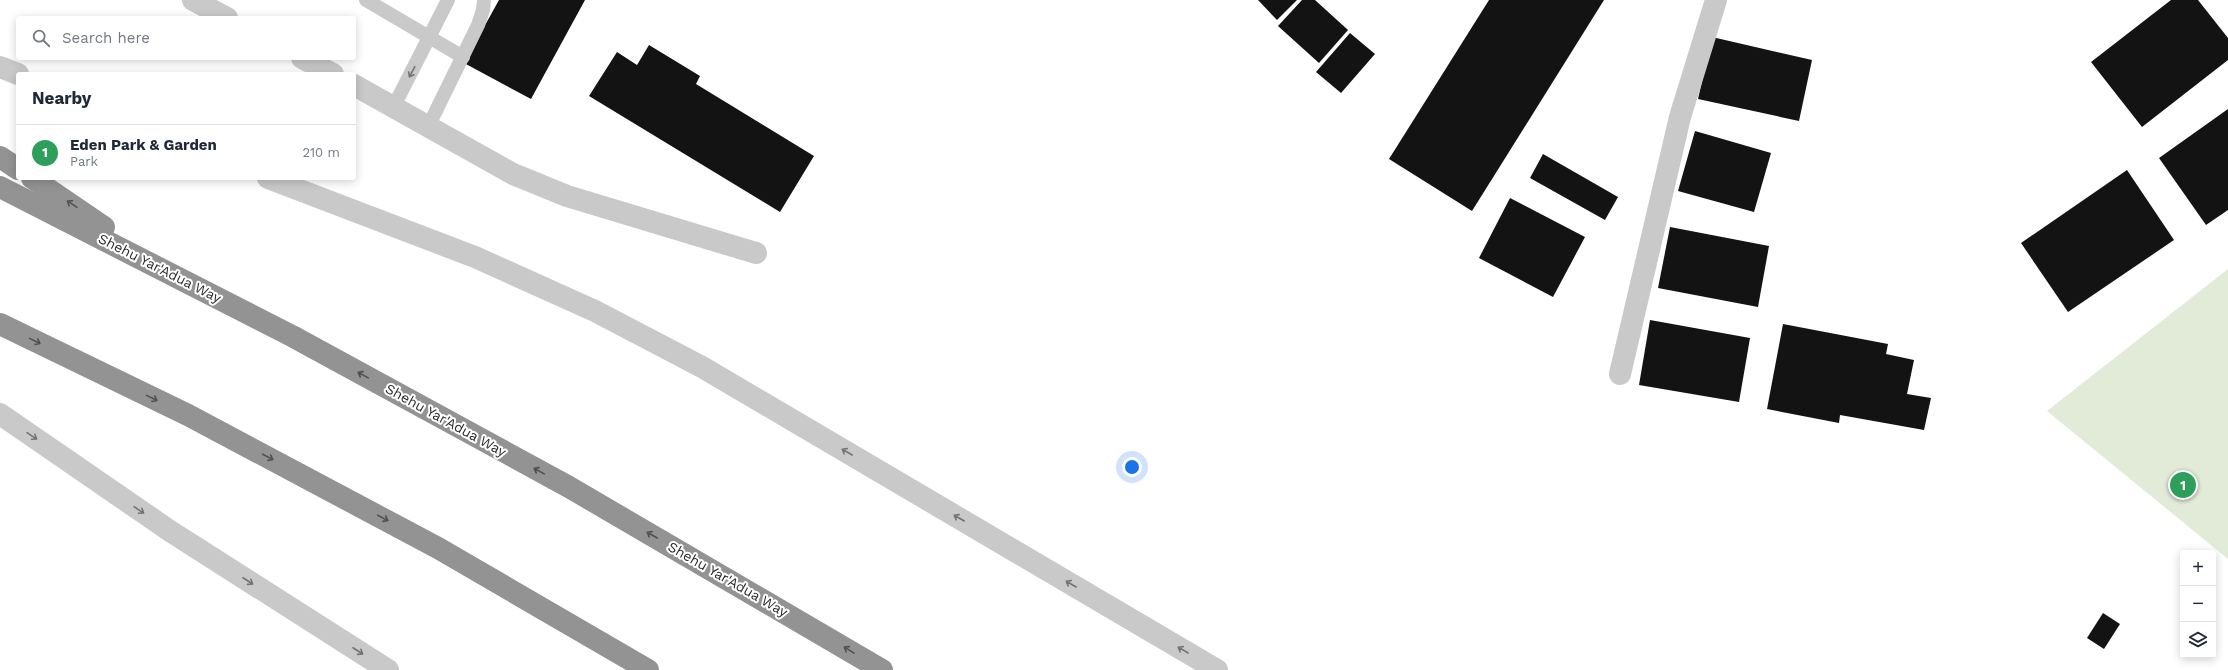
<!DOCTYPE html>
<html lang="en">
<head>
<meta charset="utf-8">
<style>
  :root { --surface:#fff; --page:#f2f2f3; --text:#1f2937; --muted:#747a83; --line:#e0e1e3; --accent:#d93025 }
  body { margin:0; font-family:"Work Sans",sans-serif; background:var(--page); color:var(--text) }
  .controls { position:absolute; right:12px; bottom:12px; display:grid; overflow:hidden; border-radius:4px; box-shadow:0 2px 10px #0003 }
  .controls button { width:36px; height:36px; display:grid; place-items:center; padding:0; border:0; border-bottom:1px solid var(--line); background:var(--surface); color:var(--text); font:20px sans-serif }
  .you { position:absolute; left:1132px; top:467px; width:14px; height:14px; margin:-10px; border:3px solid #fff; border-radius:50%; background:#1a73e8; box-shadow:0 0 0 6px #1a73e833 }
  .badge { display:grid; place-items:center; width:26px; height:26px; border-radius:50%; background:var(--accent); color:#fff; font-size:13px; font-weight:700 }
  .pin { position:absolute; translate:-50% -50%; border:2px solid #fff; box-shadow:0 1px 4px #0006 }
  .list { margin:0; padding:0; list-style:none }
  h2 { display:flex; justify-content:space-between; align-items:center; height:52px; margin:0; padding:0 16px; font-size:17px }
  h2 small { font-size:13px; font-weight:400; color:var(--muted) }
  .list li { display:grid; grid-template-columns:26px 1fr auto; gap:12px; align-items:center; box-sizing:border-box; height:56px; padding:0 16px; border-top:1px solid var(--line) }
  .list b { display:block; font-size:15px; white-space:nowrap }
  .list p { margin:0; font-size:13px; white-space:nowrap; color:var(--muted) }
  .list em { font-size:13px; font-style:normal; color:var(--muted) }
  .icon { flex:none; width:22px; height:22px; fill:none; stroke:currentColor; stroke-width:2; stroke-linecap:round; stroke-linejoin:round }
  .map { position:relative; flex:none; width:2228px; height:670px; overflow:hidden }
  .search { position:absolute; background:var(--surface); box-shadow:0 2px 10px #0003; left:16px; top:16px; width:340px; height:44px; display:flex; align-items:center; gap:10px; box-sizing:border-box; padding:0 14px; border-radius:4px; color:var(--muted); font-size:15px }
  .panel { position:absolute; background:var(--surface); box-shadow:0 2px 10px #0003; left:16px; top:72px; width:340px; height:108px; border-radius:4px }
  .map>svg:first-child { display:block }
  .park { fill:#e1ebd8 }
  .building { fill:#131313 }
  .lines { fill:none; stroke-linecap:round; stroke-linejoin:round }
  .service { stroke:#c9c9c9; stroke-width:14 }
  .minor { stroke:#c9c9c9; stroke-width:22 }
  .tertiary { stroke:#c9c9c9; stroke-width:22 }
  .motorway { stroke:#939393; stroke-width:22 }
  .oneway { stroke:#737373 }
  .oneway2 { stroke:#505050 }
  .labels { text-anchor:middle; stroke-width:4; stroke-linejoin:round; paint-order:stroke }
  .street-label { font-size:14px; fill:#2c2c2c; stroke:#fff }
</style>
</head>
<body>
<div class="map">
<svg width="2228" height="670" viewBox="0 0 2228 670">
  <rect width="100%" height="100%" fill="#fff"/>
  <path class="park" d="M2228 269V559L2047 411Z"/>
  <g class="building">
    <path d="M499 0H585L531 99 464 63Z"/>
    <path d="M1258 0H1297L1277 20Z"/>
    <path d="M1302 0H1315L1348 30 1319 63 1278 26Z"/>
    <path d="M1489 0H1604L1472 211 1389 159Z"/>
    <path d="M2171 0H2198L2228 38V60L2142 127 2091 62Z"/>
    <path d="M1350 33 1375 54 1341 93 1316 72Z"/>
    <path d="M1712 37 1812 60 1799 121 1698 99Z"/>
    <path d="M649 45 700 76 696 84 814 156 780 212 589 96 617 52 637 65Z"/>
    <path d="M2228 109V210L2206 225 2159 158Z"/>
    <path d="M1695 131 1771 153 1754 212 1678 191Z"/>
    <path d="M1543 154 1618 197 1605 220 1530 178Z"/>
    <path d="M2127 170 2174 240 2068 312 2021 243Z"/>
    <path d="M1510 198 1585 237 1553 297 1479 258Z"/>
    <path d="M1670 227 1769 246 1758 307 1658 288Z"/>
    <path d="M1650 320 1750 338 1739 402 1639 385Z"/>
    <path d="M1783 324 1888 344 1886 354 1914 360 1907 394 1931 398 1924 430 1840 415 1839 423 1767 409Z"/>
    <path d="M2103 613 2120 624 2104 649 2087 638Z"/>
  </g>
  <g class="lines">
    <g class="service">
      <path d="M366 0 463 57"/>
      <path d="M394 106 448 0"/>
      <path d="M429 125 478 25 483 10 484 0"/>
    </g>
    <g class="minor">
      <path d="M193 0 227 18"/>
      <path d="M302 58 333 74"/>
      <path d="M354 85 513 174 567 196 756 253"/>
      <path d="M1620 374 1680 117 1716 0"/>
    </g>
    <g class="tertiary">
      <path d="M0 67 18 74"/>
      <path d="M268 178 475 257 595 311 702 367 1217 670"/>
      <path d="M0 414 170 531 388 670"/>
    </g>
    <g class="motorway">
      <path d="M0 157 18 169"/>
      <path d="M32 178 104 227"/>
      <path d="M0 187 292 336 569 487 882 670"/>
      <path d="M0 324 188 415 438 548 648 670"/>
    </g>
  </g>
  <defs><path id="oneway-shaft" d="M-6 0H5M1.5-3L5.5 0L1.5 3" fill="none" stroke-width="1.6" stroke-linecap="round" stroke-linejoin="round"/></defs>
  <g class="oneway">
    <use href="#oneway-shaft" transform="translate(412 72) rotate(118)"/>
    <use href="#oneway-shaft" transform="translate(32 436) rotate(34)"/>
    <use href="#oneway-shaft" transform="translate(847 452) rotate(-150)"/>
    <use href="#oneway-shaft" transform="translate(139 510) rotate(34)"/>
    <use href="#oneway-shaft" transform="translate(959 518) rotate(-150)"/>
    <use href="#oneway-shaft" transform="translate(248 581) rotate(33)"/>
    <use href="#oneway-shaft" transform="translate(1071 584) rotate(-150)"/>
    <use href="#oneway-shaft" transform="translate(1183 650) rotate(-150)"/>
    <use href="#oneway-shaft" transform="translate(358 651) rotate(33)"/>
  </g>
  <g class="oneway2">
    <use href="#oneway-shaft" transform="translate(72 204) rotate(-146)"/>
    <use href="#oneway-shaft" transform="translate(35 341) rotate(26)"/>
    <use href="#oneway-shaft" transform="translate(363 375) rotate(-151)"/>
    <use href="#oneway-shaft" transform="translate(152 398) rotate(26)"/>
    <use href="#oneway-shaft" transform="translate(268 457) rotate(28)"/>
    <use href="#oneway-shaft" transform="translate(539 471) rotate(-151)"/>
    <use href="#oneway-shaft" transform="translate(383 518) rotate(28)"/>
    <use href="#oneway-shaft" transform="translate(652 535) rotate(-150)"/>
    <use href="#oneway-shaft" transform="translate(849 650) rotate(-148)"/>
  </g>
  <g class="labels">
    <g class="street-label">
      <text transform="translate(160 268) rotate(27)" y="5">Shehu Yar'Adua Way</text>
      <text transform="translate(446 420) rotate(29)" y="5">Shehu Yar'Adua Way</text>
      <text transform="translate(728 579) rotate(30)" y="5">Shehu Yar'Adua Way</text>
    </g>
  </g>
</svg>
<div class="controls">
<button>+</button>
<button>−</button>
<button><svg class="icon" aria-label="layers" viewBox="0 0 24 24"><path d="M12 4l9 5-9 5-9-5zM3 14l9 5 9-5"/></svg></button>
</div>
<div class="you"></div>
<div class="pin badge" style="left:2183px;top:485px;background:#2e9e5b">1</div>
<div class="search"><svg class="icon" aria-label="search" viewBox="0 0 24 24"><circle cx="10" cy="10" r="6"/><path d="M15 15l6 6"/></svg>Search here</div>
<section class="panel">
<h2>Nearby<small></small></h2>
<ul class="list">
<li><span class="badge" style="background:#2e9e5b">1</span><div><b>Eden Park &amp; Garden</b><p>Park</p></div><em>210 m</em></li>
</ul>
</section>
</div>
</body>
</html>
